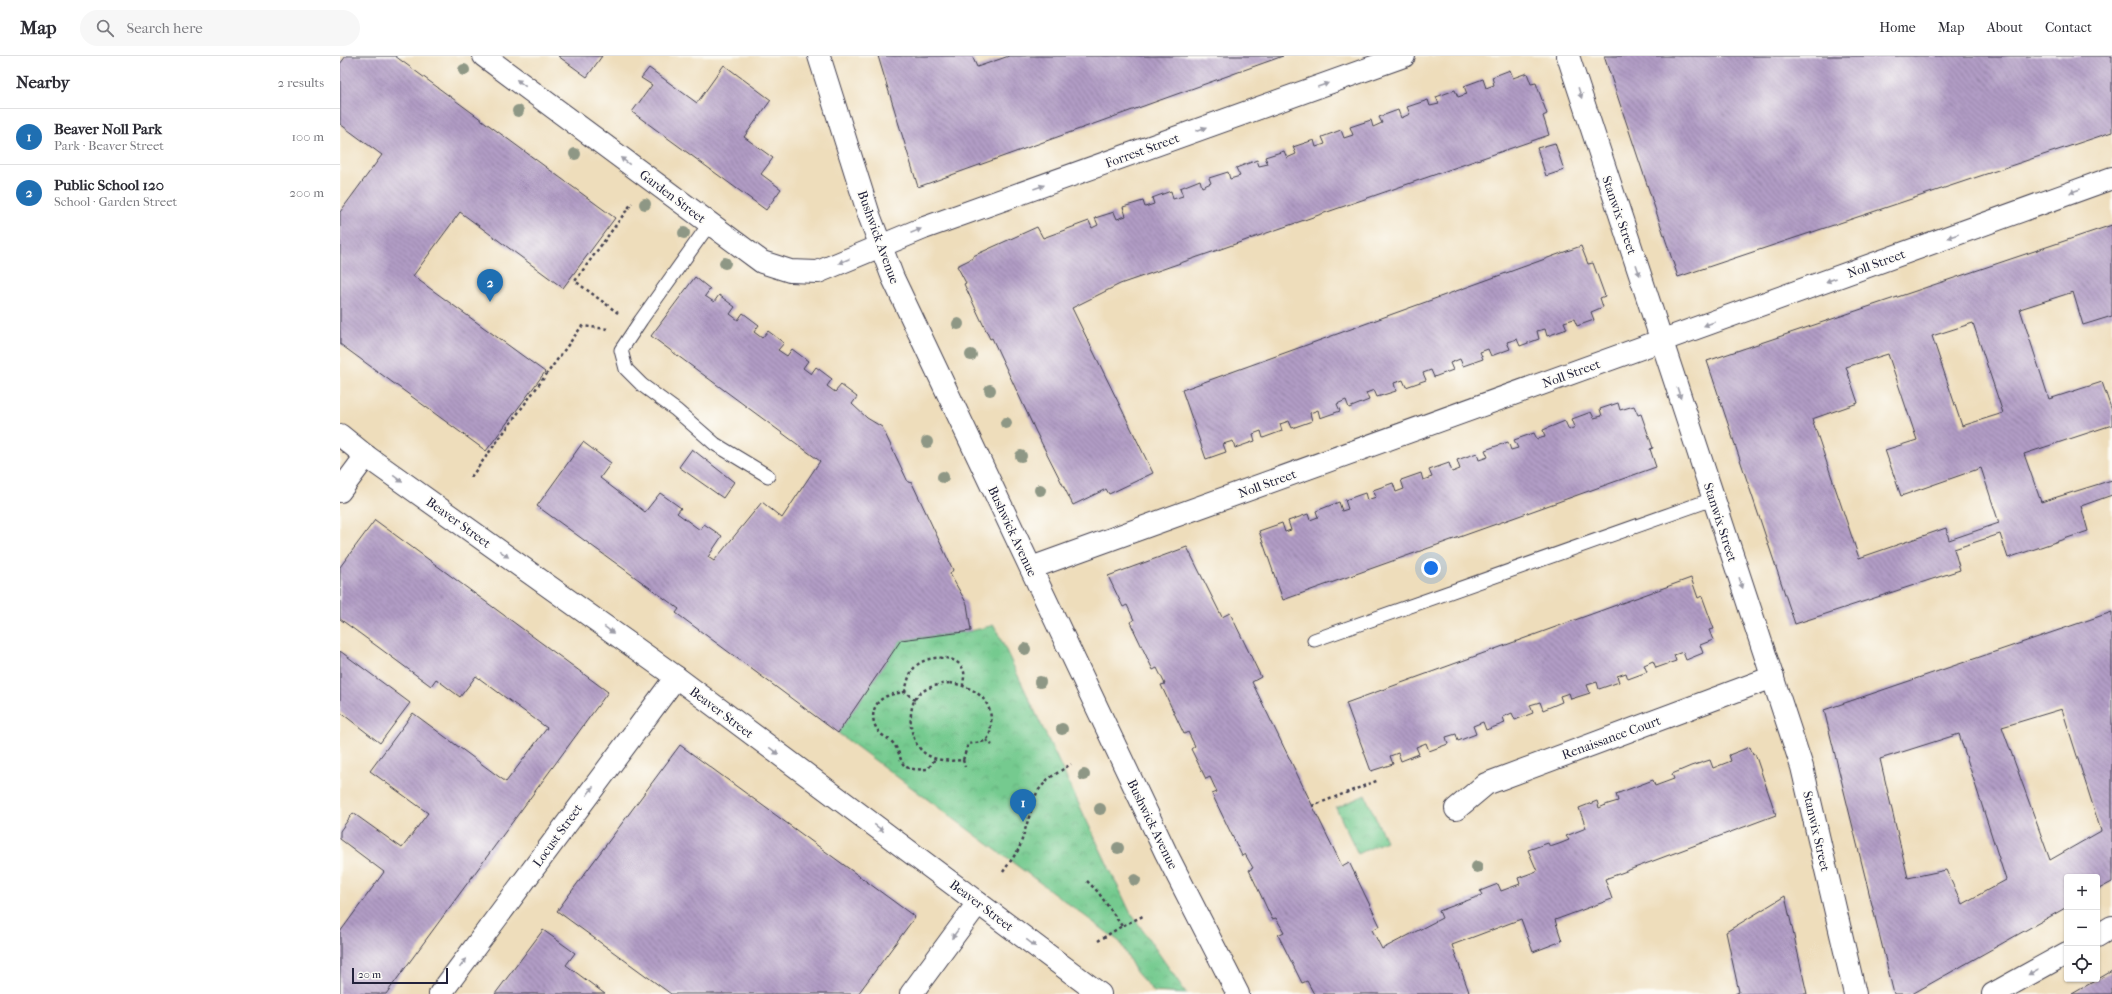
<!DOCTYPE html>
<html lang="en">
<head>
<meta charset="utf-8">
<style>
  :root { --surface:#fff; --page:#f7f7f7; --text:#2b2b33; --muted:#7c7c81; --line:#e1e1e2; --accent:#1f6fb2 }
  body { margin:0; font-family:"IM FELL French Canon",serif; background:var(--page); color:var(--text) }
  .controls { position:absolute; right:12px; bottom:12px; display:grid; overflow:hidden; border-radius:4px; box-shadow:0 1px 3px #0004 }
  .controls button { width:36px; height:36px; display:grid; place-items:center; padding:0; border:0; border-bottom:1px solid var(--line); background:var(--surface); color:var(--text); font:20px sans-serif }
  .scale { position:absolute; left:12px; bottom:10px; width:96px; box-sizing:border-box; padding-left:4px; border:2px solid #22223b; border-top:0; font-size:11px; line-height:14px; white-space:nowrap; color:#22223b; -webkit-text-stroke:3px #fdfcf7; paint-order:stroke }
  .you { position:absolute; left:1091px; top:512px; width:14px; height:14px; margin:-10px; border:3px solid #fff; border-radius:50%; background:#1a73e8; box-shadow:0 0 0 6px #1a73e833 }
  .badge { display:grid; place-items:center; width:26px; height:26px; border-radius:50%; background:var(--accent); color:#fff; font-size:13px; font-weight:700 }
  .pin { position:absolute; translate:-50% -33px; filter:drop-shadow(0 1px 2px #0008) }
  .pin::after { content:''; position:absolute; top:21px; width:14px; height:12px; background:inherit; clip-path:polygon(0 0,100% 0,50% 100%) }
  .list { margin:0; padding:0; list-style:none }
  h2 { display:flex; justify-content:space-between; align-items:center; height:52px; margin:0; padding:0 16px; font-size:17px }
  h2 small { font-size:13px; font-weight:400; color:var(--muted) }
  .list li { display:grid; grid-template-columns:26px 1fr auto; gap:12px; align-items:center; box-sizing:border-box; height:56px; padding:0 16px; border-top:1px solid var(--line) }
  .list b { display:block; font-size:15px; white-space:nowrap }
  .list p { margin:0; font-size:13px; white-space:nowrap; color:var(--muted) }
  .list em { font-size:13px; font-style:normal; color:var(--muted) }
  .icon { flex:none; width:22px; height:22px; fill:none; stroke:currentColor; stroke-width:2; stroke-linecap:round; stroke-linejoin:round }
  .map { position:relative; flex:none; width:1772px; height:938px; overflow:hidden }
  header { display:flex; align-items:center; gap:24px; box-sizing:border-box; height:56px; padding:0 20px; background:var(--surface); border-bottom:1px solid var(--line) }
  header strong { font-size:19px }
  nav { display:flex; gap:22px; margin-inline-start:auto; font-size:14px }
  .search { width:280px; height:36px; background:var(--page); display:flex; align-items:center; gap:10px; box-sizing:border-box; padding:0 14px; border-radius:22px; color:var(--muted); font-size:15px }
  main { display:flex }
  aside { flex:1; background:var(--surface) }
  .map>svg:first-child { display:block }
  .park { fill:url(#park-crowns); stroke:#4b7665 }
  .building { fill:url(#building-back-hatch); fill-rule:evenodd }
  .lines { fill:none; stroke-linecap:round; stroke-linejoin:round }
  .service-casing { stroke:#413e4e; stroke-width:15 }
  .minor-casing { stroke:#413e4e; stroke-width:24 }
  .secondary-casing { stroke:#413e4e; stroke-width:24 }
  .path { stroke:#413e4e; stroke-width:2.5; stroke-dasharray:3 3; stroke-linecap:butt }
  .service { stroke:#fff; stroke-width:13 }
  .minor { stroke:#fff; stroke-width:22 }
  .secondary { stroke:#fff; stroke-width:22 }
  .tree { fill:#8e9785 }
  .oneway { fill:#9c9ca7 }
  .labels { text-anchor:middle; stroke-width:3.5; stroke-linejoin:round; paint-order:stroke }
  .street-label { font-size:13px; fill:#22223b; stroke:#fdfcf7 }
</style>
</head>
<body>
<header>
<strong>Map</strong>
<div class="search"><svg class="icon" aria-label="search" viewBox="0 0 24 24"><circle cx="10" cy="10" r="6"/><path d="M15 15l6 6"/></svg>Search here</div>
<nav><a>Home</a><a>Map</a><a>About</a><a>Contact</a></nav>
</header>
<main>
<aside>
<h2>Nearby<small>2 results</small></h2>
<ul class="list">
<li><span class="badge">1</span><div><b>Beaver Noll Park</b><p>Park · Beaver Street</p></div><em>100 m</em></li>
<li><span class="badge">2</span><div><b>Public School 120</b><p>School · Garden Street</p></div><em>200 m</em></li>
</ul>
</aside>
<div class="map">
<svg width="1772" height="938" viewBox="0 0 1772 938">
  <defs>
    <pattern id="park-crowns" width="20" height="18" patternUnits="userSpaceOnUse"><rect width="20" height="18" fill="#74ca8f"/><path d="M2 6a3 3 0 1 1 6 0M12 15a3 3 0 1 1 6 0" fill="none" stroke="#64ad7c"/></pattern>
    <pattern id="building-back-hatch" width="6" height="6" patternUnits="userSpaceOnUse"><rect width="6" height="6" fill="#b19cc5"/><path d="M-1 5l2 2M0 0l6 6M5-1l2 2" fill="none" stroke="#907fa1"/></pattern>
  </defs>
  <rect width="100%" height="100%" fill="#fdfcf7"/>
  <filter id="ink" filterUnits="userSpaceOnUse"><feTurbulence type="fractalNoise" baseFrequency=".025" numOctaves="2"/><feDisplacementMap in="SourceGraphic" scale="8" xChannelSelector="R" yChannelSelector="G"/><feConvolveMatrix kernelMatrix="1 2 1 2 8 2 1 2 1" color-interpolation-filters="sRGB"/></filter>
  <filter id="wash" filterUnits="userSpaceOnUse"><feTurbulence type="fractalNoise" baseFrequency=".012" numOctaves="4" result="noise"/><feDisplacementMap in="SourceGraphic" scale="16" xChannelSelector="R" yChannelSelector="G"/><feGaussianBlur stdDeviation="0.9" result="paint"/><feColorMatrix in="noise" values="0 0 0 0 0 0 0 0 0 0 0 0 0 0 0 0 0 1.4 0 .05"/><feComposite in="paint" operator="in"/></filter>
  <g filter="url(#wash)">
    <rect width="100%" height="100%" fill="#edb"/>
    <g class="park">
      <path d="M654 569 790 856 847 938 814 936 796 916 780 886 498 677 561 584 631 575Z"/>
      <path d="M1025 739 1046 785 1018 798 996 752Z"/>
    </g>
    <g id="blocks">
      <g class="building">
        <path d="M6 0H55L275 162 223 232 120 156 73 220 205 316 146 395 0 288V156L42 99 0 68V8Z"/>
        <path d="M218 0H262L247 21Z"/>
        <path d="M538 0H632L637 11 669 0H943L578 131Z"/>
        <path d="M1264 0H1772V76L1338 221Z"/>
        <path d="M384 9 431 44 404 81 433 102 421 118 441 133 426 154 292 56 312 29 301 22 309 12 357 47Z"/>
        <path d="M1170 14 1173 22 1187 17 1191 28 1196 27 1207 58 1203 60 1209 79 780 228 732 252 813 417 769 438 766 433 733 449 696 376 652 282 650 283 624 228 626 227 617 210 633 202V200L697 171 703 182 749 165 752 172 758 169 755 162 774 156 777 163 786 160 783 151 803 145 805 151 814 148 812 142 831 135 833 143 843 140 840 132 860 124 862 131 871 127 869 122 888 116 890 123 900 120 896 112 917 104 919 110 928 108 925 101 944 95 947 102 956 98 953 91 974 84 976 91 985 88 982 81 1001 74 1004 82 1013 79 1010 71 1031 64 1033 71 1042 67 1039 61 1058 54 1061 62 1070 58 1067 51 1088 44 1090 50 1099 48 1096 41 1115 34 1118 41 1127 38 1124 30 1143 23 1146 32 1154 29 1152 21Z"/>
        <path d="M1215 87 1224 114 1206 120 1197 92Z"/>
        <path d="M1772 169V260L1743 269 1733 236 1680 253 1709 343 1762 326 1772 355V369L1684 398 1701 446 1772 424V439L1741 450 1748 475 1668 502 1660 478 1614 493 1620 514 1455 568 1367 305ZM1633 267 1663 357 1622 370 1592 280ZM1548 298 1577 384 1545 394 1561 440 1641 412 1659 467 1609 484 1606 472 1519 502 1472 363 1518 347 1506 311Z"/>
        <path d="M1241 190 1248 208 1253 207 1265 240 1260 242 1263 251 1251 256 1254 264 1237 270 1234 263 1224 266 1227 273 1207 280 1205 273 1197 275 1199 283 1180 290 1177 283 1167 286 1170 293 1151 300 1148 293 1140 296 1143 303 1123 310 1120 303 1110 307 1113 314 1094 321 1091 314 1083 317 1086 324 1066 331 1063 324 1054 327 1056 335 1037 341 1034 334 1026 337 1029 344 1009 352 1006 344 997 348 1000 355 980 362 978 354 970 357 972 365 952 372 949 365 940 368 942 375 923 382 921 375 913 378 915 385 895 392 893 385 883 388 886 396 866 403 842 334Z"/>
        <path d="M355 221 370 233 365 240 374 246 379 239 395 251 390 258 398 264 403 257 419 269 414 276 422 282 428 275 444 287 438 294 447 300 452 293 468 305 463 312 471 318 476 311 492 323 487 330 495 336 501 329 517 341 512 348 527 362 542 371 568 426 572 427 613 514 610 518 627 548 631 575 561 584 498 677 336 557 339 553 197 450 243 386 271 407 260 422 305 456 320 437 341 452 337 457 360 474 364 468 382 480 368 501 374 505 422 446 442 462 480 405 311 280Z"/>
        <path d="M1278 347 1280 354 1294 350 1298 359 1301 358 1313 392 1310 393 1316 411 943 544 919 475 942 467 945 476 951 474 948 465 968 458 970 464 978 461 976 455 999 446 1002 455 1008 453 1005 444 1025 437 1027 444 1036 441 1033 434 1053 427 1056 436 1064 433 1061 424 1081 417 1083 424 1092 421 1089 414 1109 407 1112 416 1120 413 1117 404 1137 397 1139 404 1148 401 1145 394 1168 386 1171 394 1178 392 1174 384 1194 377 1197 383 1205 381 1203 374 1225 365 1229 374 1235 371 1232 363 1251 356 1254 362 1262 360 1260 353Z"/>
        <path d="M352 393 394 426 383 442 339 411Z"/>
        <path d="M35 464 268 636 46 938H0V876L44 816 0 783V775L13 757 62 792 88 757 30 715 73 657 166 726 207 672 136 620 120 641 96 623 91 630 0 563V511Z"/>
        <path d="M847 491 882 561 890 557 921 621 912 626 1002 810 1009 806 1040 870 1032 874 1042 893 1102 862 1099 855 1142 839 1140 835 1158 828 1161 835 1180 828 1178 822 1197 815 1188 794 1208 787 1210 791 1219 788 1229 784 1226 780 1246 772 1239 752 1257 745 1259 752 1268 748 1278 745 1276 738 1313 724 1315 730 1334 723 1332 718 1351 710 1370 704 1373 712 1391 705 1389 699 1410 691 1413 699 1415 698 1436 759 1265 823 1272 843 1215 864 1222 885 1193 896 1181 863 1112 889 1129 936 1125 938H974L967 925 962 927 938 879 944 876 936 862 932 863 909 814 913 812 905 798 902 800 872 738 877 736 870 721 866 723 851 693 855 690 848 676 844 678 821 629 825 628 817 612 813 614 790 566 794 564 787 549 783 551 768 520Z"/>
        <path d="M1351 522 1358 542 1362 540 1374 573 1369 574 1373 584 1360 589 1363 597 1346 604 1343 596 1334 599 1336 605 1316 612 1313 605 1304 609 1307 616 1288 623 1286 617 1277 620 1279 626 1259 633 1257 626 1247 629 1250 637 1231 643 1229 637 1220 640 1222 646 1203 654 1200 646 1190 649 1193 657 1175 664 1172 657 1163 661 1165 667 1146 674 1143 666 1133 670 1136 678 1118 685 1116 678 1106 681 1108 688 1089 695 1086 687 1076 691 1079 698 1061 705 1058 697 1050 700 1053 708 1031 715 1006 647Z"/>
        <path d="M1772 556V826L1757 834V821H1727V851L1572 938H1554L1484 654ZM1722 653 1761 775 1710 804 1662 671ZM1619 678 1666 824 1622 848 1606 814 1568 822 1540 703Z"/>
        <path d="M0 595 70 647 40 687 0 656Z"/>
        <path d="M340 689 575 861 518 938H331L217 855Z"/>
        <path d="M1445 840 1467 938H1395L1399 936 1386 876Z"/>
        <path d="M203 874 235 897 226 909 265 938H155Z"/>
        <path d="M1772 915V938H1732Z"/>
      </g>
    </g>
  </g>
  <g filter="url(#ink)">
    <use href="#blocks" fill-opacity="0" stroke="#413e4e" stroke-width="1"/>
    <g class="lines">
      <g class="service-casing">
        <g id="service">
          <path d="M370 167 301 264 281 294 286 313 302 329 336 354 375 388 428 420"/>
          <path d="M974 584 1373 443"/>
        </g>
      </g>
      <g class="minor-casing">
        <g id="minor">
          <path d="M144 0 422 206 450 215 478 216 584 172 1064 0"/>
          <path d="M1228 0 1462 711 1515 938"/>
          <path d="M0 379 26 400 336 621 760 938"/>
          <path d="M0 435 26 400"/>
          <path d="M691 512 1772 122"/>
          <path d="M1116 753 1146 728 1433 621"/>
          <path d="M1757 880 1772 871"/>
          <path d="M100 938 336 621"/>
          <path d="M571 938 638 847"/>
          <path d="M1653 938 1727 897"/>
        </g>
      </g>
      <g class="secondary-casing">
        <path id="secondary" d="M479 0 529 159 553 222 826 797 898 938"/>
      </g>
      <g class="path">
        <path d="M278 257 235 225 292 147"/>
        <path d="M131 421 242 270 268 273"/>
        <path d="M610 627C633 630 653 643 651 669 650 674 651 680 646 684 642 687 633 687 628 688L623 704C595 707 575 700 571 670 570 663 571 650 575 643 582 632 598 628 610 627Z"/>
        <path d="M565 636C567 628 569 616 576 610 587 599 619 597 624 616 625 620 623 625 623 629"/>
        <path d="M575 644 565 636C559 637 552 638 547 640 532 646 529 664 539 676 542 680 548 682 551 685 567 701 552 716 588 713L595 703"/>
        <path d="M646 684 652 689"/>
        <path d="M623 704 625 711"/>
        <path d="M972 750 1039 724"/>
        <path d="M663 816 679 793 697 736 708 723 731 708"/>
        <path d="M747 825 758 836 782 870"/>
        <path d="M758 885 782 870 803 860"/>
      </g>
      <use href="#service" class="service"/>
      <use href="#minor" class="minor"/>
      <use href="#secondary" class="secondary"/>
    </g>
    <g class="tree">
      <circle cx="124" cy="14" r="6"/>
      <circle cx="178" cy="55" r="6"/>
      <circle cx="235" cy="98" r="6"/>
      <circle cx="305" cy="148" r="6"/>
      <circle cx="344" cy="177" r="6"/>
      <circle cx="385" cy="207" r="6"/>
      <circle cx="618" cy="268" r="6"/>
      <circle cx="631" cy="299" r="6"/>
      <circle cx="650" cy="334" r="6"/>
      <circle cx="666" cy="367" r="6"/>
      <circle cx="587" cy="386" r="6"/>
      <circle cx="681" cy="400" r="6"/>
      <circle cx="603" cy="421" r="6"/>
      <circle cx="700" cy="434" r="6"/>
      <circle cx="685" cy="593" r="6"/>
      <circle cx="700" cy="626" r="6"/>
      <circle cx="722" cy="673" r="6"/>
      <circle cx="744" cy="719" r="6"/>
      <circle cx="760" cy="753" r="6"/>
      <circle cx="778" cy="792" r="6"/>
      <circle cx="1137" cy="811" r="6"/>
      <circle cx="795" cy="824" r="6"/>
    </g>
    <defs><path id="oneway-solid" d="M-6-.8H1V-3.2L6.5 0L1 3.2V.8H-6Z"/></defs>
    <g class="oneway">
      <use href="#oneway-solid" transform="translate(181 27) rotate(-143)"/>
      <use href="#oneway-solid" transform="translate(983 29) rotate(-20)"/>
      <use href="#oneway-solid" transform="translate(1240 37) rotate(72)"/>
      <use href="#oneway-solid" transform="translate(861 73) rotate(-20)"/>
      <use href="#oneway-solid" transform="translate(285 105) rotate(-143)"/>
      <use href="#oneway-solid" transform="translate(699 131) rotate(-20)"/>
      <use href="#oneway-solid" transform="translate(1735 135) rotate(160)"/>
      <use href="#oneway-solid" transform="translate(576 175) rotate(-22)"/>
      <use href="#oneway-solid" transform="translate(1613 180) rotate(160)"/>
      <use href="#oneway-solid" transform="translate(504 205) rotate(157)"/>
      <use href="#oneway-solid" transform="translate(1298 214) rotate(71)"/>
      <use href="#oneway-solid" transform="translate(1491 224) rotate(160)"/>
      <use href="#oneway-solid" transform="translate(1369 268) rotate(160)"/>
      <use href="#oneway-solid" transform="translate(1339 337) rotate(72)"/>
      <use href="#oneway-solid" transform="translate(58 423) rotate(36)"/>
      <use href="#oneway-solid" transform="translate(164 498) rotate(36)"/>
      <use href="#oneway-solid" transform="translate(1401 527) rotate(71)"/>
      <use href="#oneway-solid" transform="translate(269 574) rotate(36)"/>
      <use href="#oneway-solid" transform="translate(434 695) rotate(37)"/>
      <use href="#oneway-solid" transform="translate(250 735) rotate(-54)"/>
      <use href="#oneway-solid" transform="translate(539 772) rotate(37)"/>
      <use href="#oneway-solid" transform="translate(615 878) rotate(126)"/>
      <use href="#oneway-solid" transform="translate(691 887) rotate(37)"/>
      <use href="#oneway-solid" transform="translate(123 907) rotate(-54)"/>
      <use href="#oneway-solid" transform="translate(1693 916) rotate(151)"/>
    </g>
  </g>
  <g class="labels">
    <g class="street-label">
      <text transform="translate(802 94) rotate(-20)" y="5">Forrest Street</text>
      <text transform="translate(333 140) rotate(37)" y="5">Garden Street</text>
      <text transform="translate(1280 159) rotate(71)" y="5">Stanwix Street</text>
      <text transform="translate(539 181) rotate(70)" y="5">Bushwick Avenue</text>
      <text transform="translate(1536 207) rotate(-20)" y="5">Noll Street</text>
      <text transform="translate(1231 317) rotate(-20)" y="5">Noll Street</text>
      <text transform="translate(927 427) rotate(-20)" y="5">Noll Street</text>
      <text transform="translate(119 466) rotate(36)" y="5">Beaver Street</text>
      <text transform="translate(1381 466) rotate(72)" y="5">Stanwix Street</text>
      <text transform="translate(673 475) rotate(65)" y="5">Bushwick Avenue</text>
      <text transform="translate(382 656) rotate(37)" y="5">Beaver Street</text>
      <text transform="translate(1271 681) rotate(-20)" y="5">Renaissance Court</text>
      <text transform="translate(813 768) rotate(64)" y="5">Bushwick Avenue</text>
      <text transform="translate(1477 775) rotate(77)" y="5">Stanwix Street</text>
      <text transform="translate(217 779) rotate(-54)" y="5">Locust Street</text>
      <text transform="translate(642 849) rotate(37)" y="5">Beaver Street</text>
    </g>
  </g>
</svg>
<div class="controls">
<button>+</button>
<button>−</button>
<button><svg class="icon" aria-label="locate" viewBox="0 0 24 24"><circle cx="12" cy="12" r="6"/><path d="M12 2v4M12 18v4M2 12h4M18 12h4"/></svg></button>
</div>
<div class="scale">20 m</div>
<div class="you"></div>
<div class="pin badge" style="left:683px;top:766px">1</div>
<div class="pin badge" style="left:150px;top:246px">2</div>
</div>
</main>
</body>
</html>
